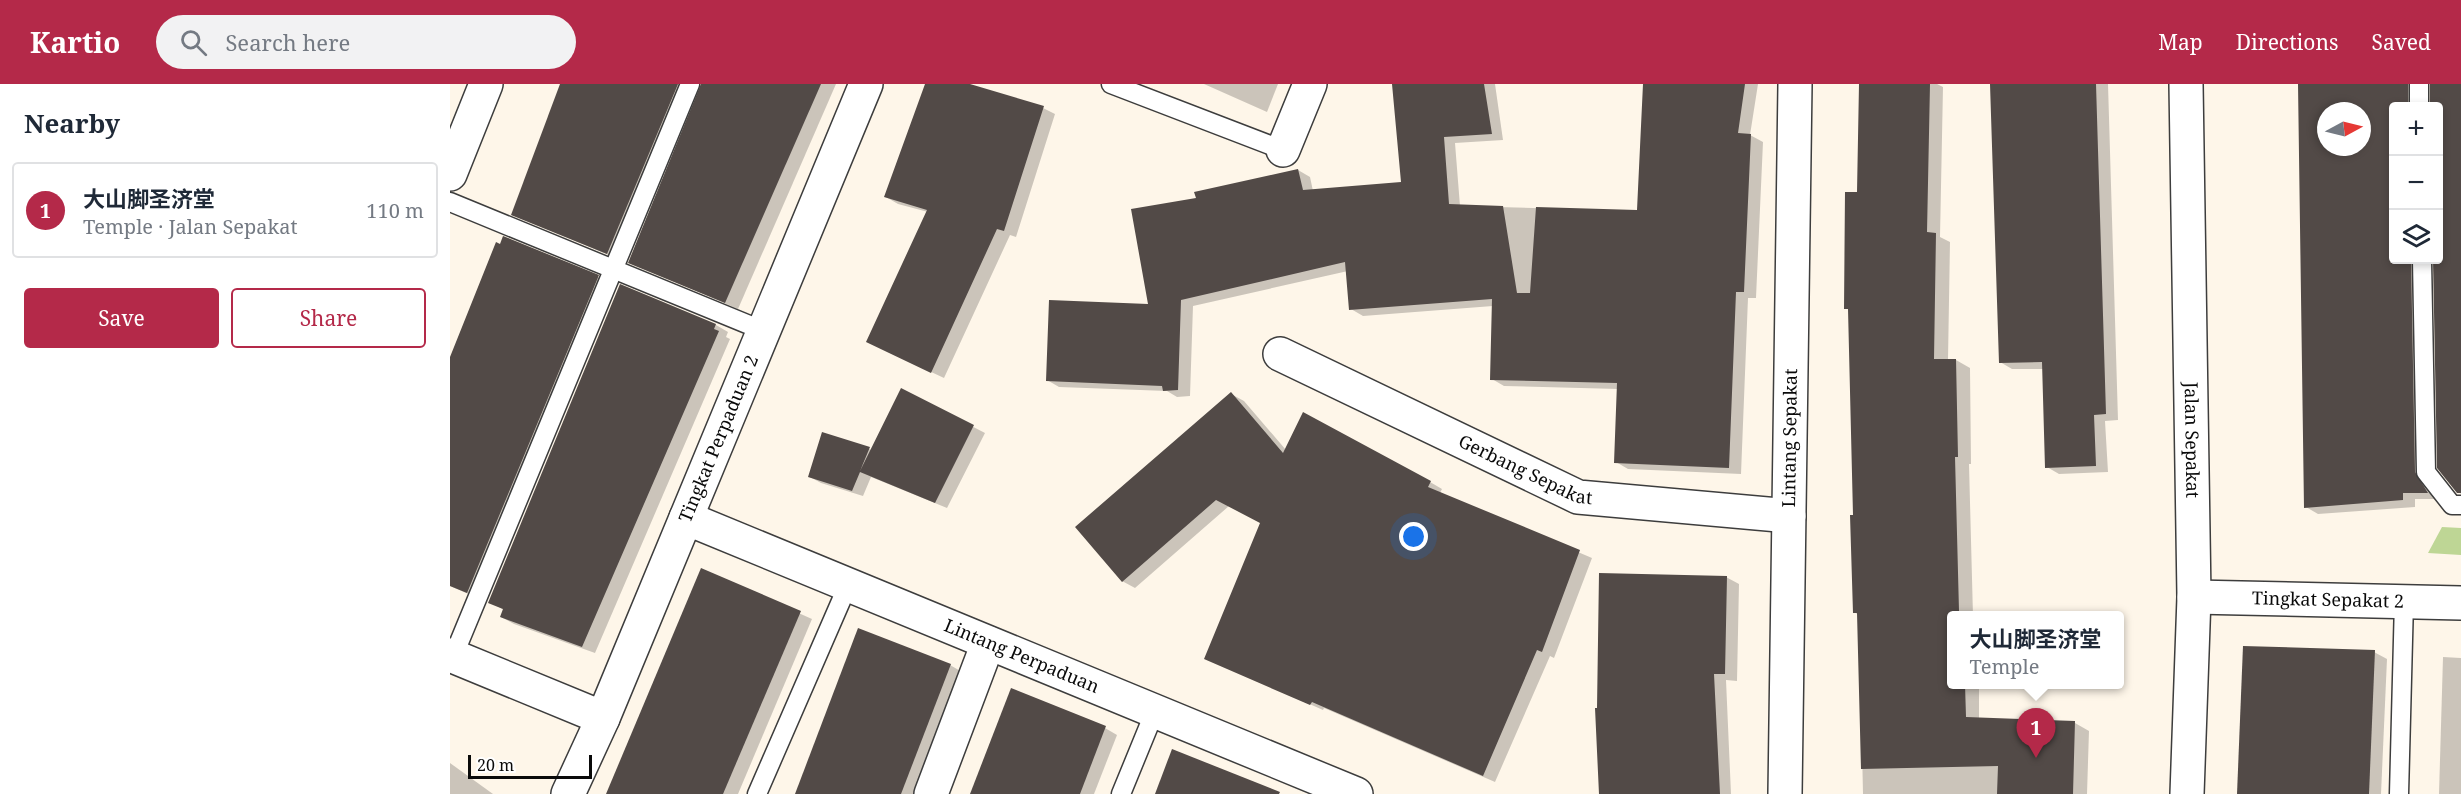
<!DOCTYPE html>
<html lang="en">
<head>
<meta charset="utf-8">
<style>
  :root { --surface:#fff; --page:#f2f2f3; --text:#1f2937; --muted:#747a83; --line:#e0e1e3; --accent:#b42949 }
  body { margin:0; font-family:"Noto Serif","Noto Sans SC",serif; background:var(--page); color:var(--text) }
  .controls { position:absolute; right:18px; top:18px; display:grid; overflow:hidden; border-radius:6px; box-shadow:0 3px 9px #0003 }
  .controls button { width:54px; height:54px; display:grid; place-items:center; padding:0; border:0; border-bottom:2px solid var(--line); background:var(--surface); color:var(--text); font:30px sans-serif }
  .compass { position:absolute; left:1867px; top:18px; width:54px; height:54px; border-radius:50%; background:var(--surface); box-shadow:0 3px 9px #0003; rotate:83deg }
  .scale { position:absolute; left:18px; bottom:15px; width:124px; box-sizing:border-box; padding-left:6px; border:3px solid #0a0a0a; border-top:0; font-size:16px; line-height:21px; white-space:nowrap; color:#0a0a0a; -webkit-text-stroke:4px #fff; paint-order:stroke }
  .you { position:absolute; left:964px; top:453px; width:21px; height:21px; margin:-15px; border:4px solid #fff; border-radius:50%; background:#1a73e8; box-shadow:0 0 0 9px #1a73e833 }
  .badge { display:grid; place-items:center; width:39px; height:39px; border-radius:50%; background:var(--accent); color:#fff; font-size:20px; font-weight:700 }
  .pin { position:absolute; translate:-50% -50px; filter:drop-shadow(0 2px 3px #0008) }
  .pin::after { content:''; position:absolute; top:32px; width:21px; height:18px; background:inherit; clip-path:polygon(0 0,100% 0,50% 100%) }
  .popup { position:absolute; left:1497px; top:527px; width:177px; height:78px; box-sizing:border-box; display:grid; place-content:center; border-radius:6px; background:var(--surface); filter:drop-shadow(0 2px 4px #0005); font-size:20px; white-space:nowrap; color:var(--muted) }
  .popup b { font-size:22px; color:var(--text) }
  .popup::after { content:''; position:absolute; left:50%; top:100%; margin-left:-12px; border:12px solid transparent; border-top-color:var(--surface) }
  .list { margin:0; padding:0; list-style:none }
  h2 { display:flex; justify-content:space-between; align-items:center; height:78px; margin:0; padding:0 24px; font-size:26px }
  h2 small { font-size:20px; font-weight:400; color:var(--muted) }
  .list li { display:grid; grid-template-columns:39px 1fr auto; gap:18px; align-items:center; box-sizing:border-box; height:96px; margin:0 12px 12px; padding:0 12px; border:2px solid var(--line); border-radius:6px }
  .list b { display:block; font-size:22px; white-space:nowrap }
  .list p { margin:0; font-size:20px; white-space:nowrap; color:var(--muted) }
  .list em { font-size:20px; font-style:normal; color:var(--muted) }
  .actions { display:flex; gap:12px; padding:18px 24px }
  .actions a { flex:1; padding:14px 0; border:2px solid var(--accent); border-radius:6px; text-align:center; font-size:21px; color:var(--accent) }
  .actions .main { background:var(--accent); color:#fff }
  .icon { flex:none; width:33px; height:33px; fill:none; stroke:currentColor; stroke-width:2; stroke-linecap:round; stroke-linejoin:round }
  .map { position:relative; flex:none; width:2011px; height:710px; overflow:hidden }
  header { display:flex; align-items:center; gap:36px; box-sizing:border-box; height:84px; padding:0 30px; background:var(--accent); color:#fff }
  header strong { font-size:28px }
  nav { display:flex; gap:33px; margin-inline-start:auto; font-size:21px }
  .search { width:420px; height:54px; background:var(--page); display:flex; align-items:center; gap:15px; box-sizing:border-box; padding:0 21px; border-radius:33px; color:var(--muted); font-size:22px }
  main { display:flex }
  aside { flex:1; background:var(--surface) }
  .map>svg:first-child { display:block }
  .forest { fill:#bed695 }
  .shadow { fill:#0003; fill-rule:evenodd }
  .building { fill:#524a47; fill-rule:evenodd }
  .lines { fill:none; stroke-linecap:round; stroke-linejoin:round }
  .service-casing { stroke:#3d3d3d; stroke-width:21 }
  .minor-casing { stroke:#3d3d3d; stroke-width:36 }
  .tertiary-casing { stroke:#3d3d3d; stroke-width:36 }
  .service { stroke:#fff; stroke-width:18 }
  .minor { stroke:#fff; stroke-width:33 }
  .tertiary { stroke:#fff; stroke-width:33 }
  .labels { text-anchor:middle; stroke-width:6; stroke-linejoin:round; paint-order:stroke }
  .street-label { font-size:18px; fill:#0a0a0a; stroke:#fff }
</style>
</head>
<body>
<header>
<strong>Kartio</strong>
<div class="search"><svg class="icon" aria-label="search" viewBox="0 0 24 24"><circle cx="10" cy="10" r="6"/><path d="M15 15l6 6"/></svg>Search here</div>
<nav><a>Map</a><a>Directions</a><a>Saved</a></nav>
</header>
<main>
<aside>
<h2>Nearby<small></small></h2>
<ul class="list">
<li><span class="badge">1</span><div><b>大山脚圣济堂</b><p>Temple · Jalan Sepakat</p></div><em>110 m</em></li>
</ul>
<div class="actions"><a class="main">Save</a><a>Share</a></div>
</aside>
<div class="map">
<svg width="2011" height="710" viewBox="0 0 2011 710">
  <rect width="100%" height="100%" fill="#fef6e9"/>
  <path class="forest" d="M1992 443 2011 444V471L1978 469Z"/>
  <g class="shadow">
    <path d="M111 0H244L170 176 63 130Z"/>
    <path d="M251 0H386L288 225 180 178Z"/>
    <path d="M476 0H515L593 24 605 30 566 153 560 151 494 294 430 264 478 128 448 120 436 113Z"/>
    <path d="M754 0H828L817 28Z"/>
    <path d="M943 0H1045L1053 56 1005 59 1010 122 1189 127 1194 0H1308L1300 51 1313 58 1306 214H1298L1291 390 1178 385 1166 378 1168 305 1054 302 1042 295 1043 222 913 232 901 225 898 187 743 222 740 312 727 313 717 307 609 303 597 296 700 221 747 116 848 86 860 93 863 107 952 100Z"/>
    <path d="M1410 0H1487L1493 3 1490 153 1500 158 1498 276H1506L1520 284 1521 380H1519L1523 532H1502V600H1529V635L1625 639 1639 647 1637 710H1413L1409 531 1404 528 1405 432 1400 226 1395 224 1408 110Z"/>
    <path d="M1542 0H1658L1668 336 1655 337 1658 388 1609 390 1597 383 1593 285H1562L1550 278Z"/>
    <path d="M1850 0H1974L1970 22H1944V176H1977V396L1989 415H1965V423L1868 430 1856 423ZM1876 27H1912V63H1876Z"/>
    <path d="M1981 0H2011V410L1989 383 1985 176H1988V22H1982Z"/>
    <path d="M148 193 160 200 30 515 0 502V277Z"/>
    <path d="M170 202 266 241 278 248 276 253 280 255 145 569 64 540 51 533 54 526 40 518Z"/>
    <path d="M452 306 535 349 497 424 421 393 413 412 371 399 360 393 373 350 422 366Z"/>
    <path d="M781 310 794 317 836 366 980 398 992 405 990 409 1142 474 1104 574 1100 572 1045 698 874 624 873 626 756 574 812 439 779 422 685 504 672 497Z"/>
    <path d="M252 486 362 535 288 710H157Z"/>
    <path d="M1276 493 1289 500 1287 597 1276 596 1281 710H1150L1146 625Z"/>
    <path d="M409 546 500 581 512 588 465 710H346Z"/>
    <path d="M1794 563 1924 568 1937 575 1931 710H1789Z"/>
    <path d="M1993 573 2011 574V710H1989Z"/>
    <path d="M562 606 655 644 667 651 644 710H522Z"/>
    <path d="M0 679 43 710H0Z"/>
  </g>
  <g class="building">
    <path d="M110 0H228L157 170 61 131Z"/>
    <path d="M251 0H371L275 219 178 179Z"/>
    <path d="M475 0H520L594 22 554 147 547 145 481 289 416 258 477 126 434 113Z"/>
    <path d="M942 0H1034L1042 50 994 53 999 120 1053 122 1067 209H1080L1086 123 1187 126 1193 0H1295L1288 49 1301 50 1294 208H1286L1279 384 1164 379 1167 299 1040 296 1042 215 899 226 895 178 731 216 728 306 713 307 712 302 596 297 599 216 698 220 681 125 746 114 744 108 848 85 853 106 951 98Z"/>
    <path d="M1409 0H1480L1477 148 1486 149 1484 275H1506L1508 373H1505L1509 527H1502V600H1515L1516 633 1625 637 1623 710H1547L1548 682 1411 685 1407 529H1403L1400 431H1403L1398 225H1394L1395 108H1407Z"/>
    <path d="M1540 0H1646L1656 330 1644 331 1646 382 1595 384 1592 278 1549 279Z"/>
    <path d="M1848 0H1958V22H1944V176H1961L1965 388 1978 409H1953V416L1854 424ZM1876 27H1912V63H1876Z"/>
    <path d="M1980 0H2011V409H2007L1987 384 1983 176H1989V22H1980Z"/>
    <path d="M53 152 149 191 17 509 0 502V273L46 158 50 160Z"/>
    <path d="M170 200 266 240 264 245 269 247 132 563 50 533 53 525 38 519Z"/>
    <path d="M451 304 524 341 485 419 410 388 402 407 358 393 372 348 420 363 410 387Z"/>
    <path d="M781 308 833 369 853 328 981 397 978 403 1130 466 1092 568 1087 566 1033 692 862 618 860 621 754 575 810 439 766 416 672 498 625 443Z"/>
    <path d="M251 484 351 527 273 710H156Z"/>
    <path d="M1149 489 1277 492 1275 590H1264L1270 710H1149L1145 624H1147Z"/>
    <path d="M408 544 501 580 451 710H345Z"/>
    <path d="M1793 562 1925 566 1919 710H1787Z"/>
    <path d="M561 604 656 642 630 710H520Z"/>
    <path d="M722 665 830 708 829 710H705Z"/>
  </g>
  <g class="lines">
    <g class="service-casing">
      <g id="service">
        <path d="M661 0 833 66"/>
        <path d="M1969 0V22"/>
        <path d="M0 118 314 247"/>
        <path d="M1972 176 1976 388 2002 421H2011"/>
        <path d="M3 573 240 0"/>
        <path d="M307 710 398 501"/>
        <path d="M671 710 705 627"/>
        <path d="M1949 710 1954 517"/>
      </g>
    </g>
    <g class="minor-casing">
      <g id="minor">
        <path d="M833 66 860 0"/>
        <path d="M0 90 36 0"/>
        <path id="s1" d="M830 270 1128 413 1339 432"/>
        <path id="s2" d="M236 434 906 710"/>
        <path id="s3" d="M1744 513 2011 519"/>
        <path d="M0 571 153 634"/>
        <path id="s4" d="M118 710 153 634 416 0"/>
        <path d="M481 710 538 559"/>
        <path id="s5" d="M1335 710 1345 0"/>
      </g>
    </g>
    <g class="tertiary-casing">
      <g id="tertiary">
        <path id="s6" d="M1736 0 1744 513 1737 710"/>
      </g>
    </g>
    <use href="#service" class="service"/>
    <use href="#minor" class="minor"/>
    <use href="#tertiary" class="tertiary"/>
  </g>
  <g class="labels">
    <g class="street-label">
      <text dy="6" stroke="none"><textPath href="#s5" startOffset="356">Lintang Sepakat</textPath></text>
      <text dy="6" stroke="none"><textPath href="#s6" startOffset="356">Jalan Sepakat</textPath></text>
      <text dy="6" stroke="none"><textPath href="#s4" startOffset="386">Tingkat Perpaduan 2</textPath></text>
      <text dy="6" stroke="none"><textPath href="#s1" startOffset="272">Gerbang Sepakat</textPath></text>
      <text dy="6" stroke="none"><textPath href="#s3" startOffset="134">Tingkat Sepakat 2</textPath></text>
      <text dy="6" stroke="none"><textPath href="#s2" startOffset="363">Lintang Perpaduan</textPath></text>
    </g>
  </g>
</svg>
<div class="controls">
<button>+</button>
<button>−</button>
<button><svg class="icon" aria-label="layers" viewBox="0 0 24 24"><path d="M12 4l9 5-9 5-9-5zM3 14l9 5 9-5"/></svg></button>
</div>
<svg class="compass" viewBox="-18 -18 36 36"><path d="M0-13l5 13h-10z" fill="#e53935"/><path d="M0 13l5-13h-10z" fill="#747a83"/></svg>
<div class="scale">20 m</div>
<div class="you"></div>
<div class="pin badge" style="left:1586px;top:674px">1</div>
<div class="popup"><b>大山脚圣济堂</b>Temple</div>
</div>
</main>
</body>
</html>
